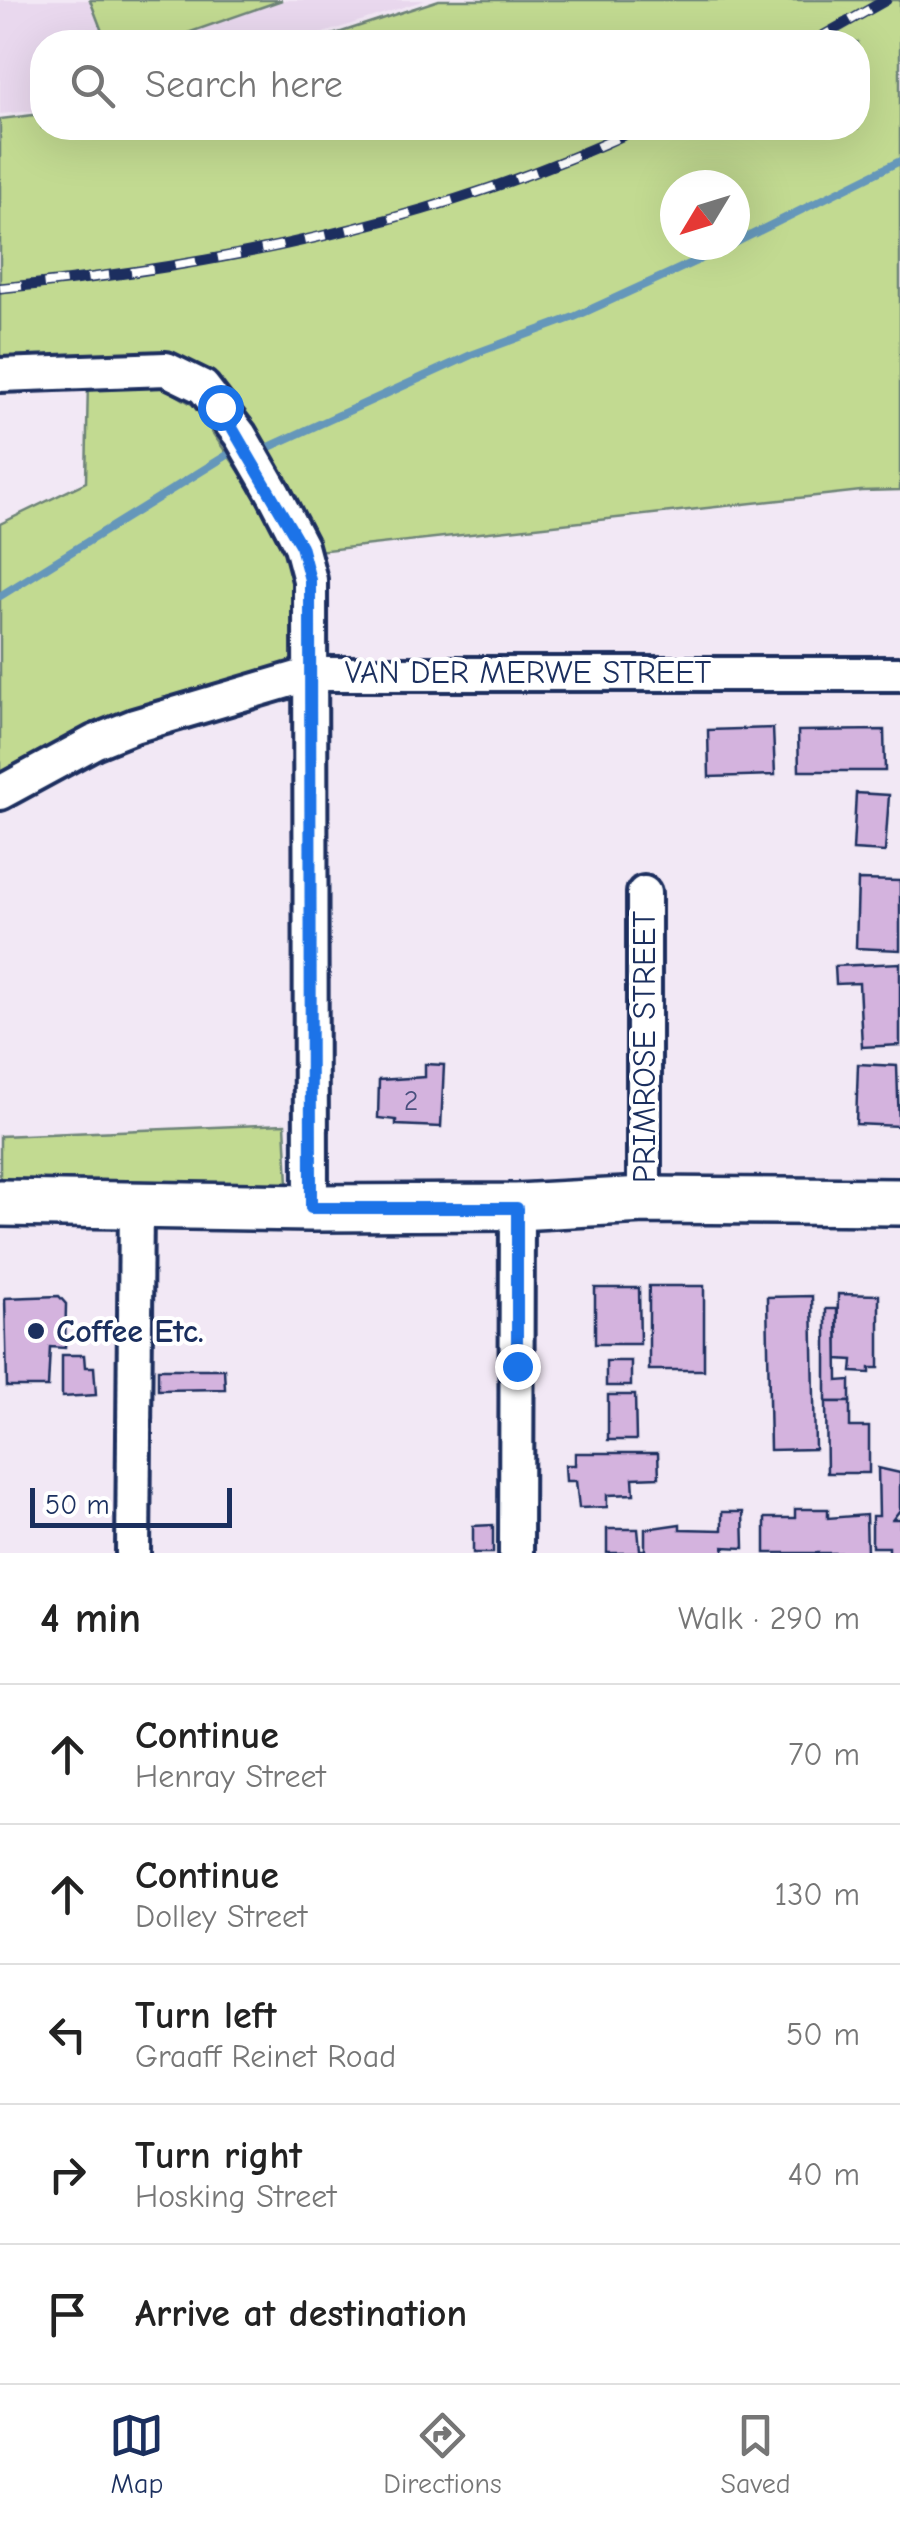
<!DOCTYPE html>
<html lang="en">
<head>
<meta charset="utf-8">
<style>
  :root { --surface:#fff; --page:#f6f6f6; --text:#222; --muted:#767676; --line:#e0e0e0; --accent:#1b2f5e }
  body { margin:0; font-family:"Comic Neue",sans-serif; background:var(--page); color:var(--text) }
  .compass { position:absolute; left:660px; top:170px; width:90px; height:90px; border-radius:50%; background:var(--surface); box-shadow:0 10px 40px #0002; rotate:232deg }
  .scale { position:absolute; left:30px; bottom:25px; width:202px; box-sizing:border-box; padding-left:10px; border:5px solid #1b2f5e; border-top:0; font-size:28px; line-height:35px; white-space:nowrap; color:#1b2f5e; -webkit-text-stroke:8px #fff; paint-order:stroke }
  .stop { position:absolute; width:30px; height:30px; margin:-22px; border:8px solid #1a73e8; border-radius:50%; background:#fff }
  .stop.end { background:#1a73e8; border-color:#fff; box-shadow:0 2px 10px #0008 }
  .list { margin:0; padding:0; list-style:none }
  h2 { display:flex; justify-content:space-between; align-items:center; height:130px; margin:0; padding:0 40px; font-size:42px }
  h2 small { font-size:32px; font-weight:400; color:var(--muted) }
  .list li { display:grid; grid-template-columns:65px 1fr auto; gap:30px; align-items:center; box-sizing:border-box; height:140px; padding:0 40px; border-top:2px solid var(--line) }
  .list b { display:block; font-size:38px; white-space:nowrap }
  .list p { margin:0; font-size:32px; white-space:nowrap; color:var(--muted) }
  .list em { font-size:32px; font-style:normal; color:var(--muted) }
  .icon { flex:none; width:55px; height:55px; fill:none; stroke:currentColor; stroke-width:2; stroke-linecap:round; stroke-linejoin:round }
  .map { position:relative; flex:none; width:900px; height:1553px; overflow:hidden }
  .search { position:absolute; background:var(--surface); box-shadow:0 10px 40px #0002; left:30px; right:30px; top:30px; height:110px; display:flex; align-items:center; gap:25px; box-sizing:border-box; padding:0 35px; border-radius:40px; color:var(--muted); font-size:38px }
  .sheet { height:830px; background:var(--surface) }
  nav { display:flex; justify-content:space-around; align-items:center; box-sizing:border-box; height:140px; border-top:2px solid var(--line); background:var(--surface); font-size:28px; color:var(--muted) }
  nav a { display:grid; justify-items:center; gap:5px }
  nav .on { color:var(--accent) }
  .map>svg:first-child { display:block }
  .built { fill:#e9d8ee }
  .green { fill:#c2da91; stroke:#6e8478; stroke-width:2.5; fill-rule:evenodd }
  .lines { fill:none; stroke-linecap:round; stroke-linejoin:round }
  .stream { stroke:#6597ba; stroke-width:8 }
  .building { fill:#d4b3de; stroke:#1b2f5e; stroke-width:2.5 }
  .minor-casing { stroke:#1b2f5e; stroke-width:40 }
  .secondary-casing { stroke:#1b2f5e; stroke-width:52 }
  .minor { stroke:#fff; stroke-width:32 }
  .secondary { stroke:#fff; stroke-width:45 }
  .rail-casing { stroke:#1b2f5e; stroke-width:11 }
  .rail { stroke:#fff; stroke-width:8; stroke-dasharray:22; stroke-linecap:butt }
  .route { stroke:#1a73e8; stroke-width:12 }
  .poi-dot { fill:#1b2f5e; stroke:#fff; stroke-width:4 }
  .labels { text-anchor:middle; stroke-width:8; stroke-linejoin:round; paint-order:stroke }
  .number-label { font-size:28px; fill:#49507e }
  .street-label { font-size:32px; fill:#1b2f5e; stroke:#fff }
  .poi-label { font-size:32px; font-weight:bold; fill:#1b2f5e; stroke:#fff; text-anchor:start }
</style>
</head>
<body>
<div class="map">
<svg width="900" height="1553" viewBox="0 0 900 1553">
  <rect width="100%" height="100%" fill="#f2e8f5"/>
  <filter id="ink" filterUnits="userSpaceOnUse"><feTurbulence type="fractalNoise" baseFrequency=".01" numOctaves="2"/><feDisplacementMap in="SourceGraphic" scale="20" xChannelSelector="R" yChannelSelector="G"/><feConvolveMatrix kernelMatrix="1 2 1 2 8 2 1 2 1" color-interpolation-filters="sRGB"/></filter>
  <g filter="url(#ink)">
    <path class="built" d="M0 0H425L296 42H42V110L0 114Z"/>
    <g class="green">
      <path d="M90 0H282L162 42H106Z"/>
      <path d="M439 0H900V490L861 491 308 552 202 397 152 366 0 373V119L42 114V128H858V42H311ZM675 185H735V245H675Z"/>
      <path d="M148 378 193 405 299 557V669L191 705 0 804V524L86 482 88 381Z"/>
      <path d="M285 1124 288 1184 0 1178V1136Z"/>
    </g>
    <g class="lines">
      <g class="stream">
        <path d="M735 243 900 161"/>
        <path d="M267 448 471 355 574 317 731 245"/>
        <path d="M0 596 229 454"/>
      </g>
    </g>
    <g class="building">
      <path d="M773 728 775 775 709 777 708 730Z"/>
      <path d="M884 730 885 771H799L798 731Z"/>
      <path d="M856 793 889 795 885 852 853 850Z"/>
      <path d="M858 880 900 881V950L856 948Z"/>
      <path d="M900 963V1045L862 1047 859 983 836 984 835 966Z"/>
      <path d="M425 1064 444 1065 441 1127 396 1125V1120L378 1118 379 1080 425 1077Z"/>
      <path d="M858 1064 897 1066 899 1126 856 1124Z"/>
      <rect x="649" y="1286" width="55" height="84"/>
      <path d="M595 1288H639L640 1344H595Z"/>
      <path d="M838 1294 879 1295V1368H870V1373L852 1372 853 1360 837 1359Z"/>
      <path d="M59 1296 66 1304 65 1348 50 1347 48 1387H7L5 1298Z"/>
      <path d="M812 1296 815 1449 770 1450 767 1297Z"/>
      <path d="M826 1309H837L838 1381 850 1380V1402H826Z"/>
      <path d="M62 1355H84L85 1367H94L96 1395 62 1397Z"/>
      <rect x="606" y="1361" width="25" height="25"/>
      <path d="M158 1369H224L225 1389 158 1390Z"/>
      <path d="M608 1395H635L636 1440H608Z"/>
      <path d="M826 1402H850V1427H869V1473H827Z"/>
      <path d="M575 1453H658L659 1477 633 1478 634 1494 607 1495V1507L579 1508 576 1481H566L565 1465H575Z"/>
      <path d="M878 1468 900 1473V1510L893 1519H900V1553H889V1547H872V1516H879Z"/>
      <path d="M795 1509H828V1518L866 1515 867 1553H765V1518H795Z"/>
      <path d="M722 1512H743L744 1548 724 1547V1553H607V1529H638L640 1550H645V1529L680 1524V1529L722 1530Z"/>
      <path d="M493 1525V1553H473V1526Z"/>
    </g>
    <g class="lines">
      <g class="minor-casing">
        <g id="minor">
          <path d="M0 375 166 369 203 387 240 435 274 494 301 546 310 580 311 1208"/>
          <path d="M0 793 94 742 134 726 311 674H900"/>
          <path d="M644 893V1200"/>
          <path d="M133 1553 136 1203"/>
          <path d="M516 1553 517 1207"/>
        </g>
      </g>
      <g class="secondary-casing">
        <path id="secondary" d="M0 1203 311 1208 517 1207 644 1200 900 1202"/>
      </g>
      <use href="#minor" class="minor"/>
      <use href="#secondary" class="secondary"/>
      <g class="rail-casing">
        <g id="rail">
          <path d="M812 42 886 0"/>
          <path d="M0 288C216 267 442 221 639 128"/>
        </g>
      </g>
      <use href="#rail" class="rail"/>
    </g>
  </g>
  <g class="lines" filter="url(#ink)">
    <path class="route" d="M220 407 301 546 310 580 311 1208H517V1366"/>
  </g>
  <circle class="poi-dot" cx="36" cy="1331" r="10"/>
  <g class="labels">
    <g class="number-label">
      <text x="411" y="1110">2</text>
    </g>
    <g class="street-label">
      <text x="528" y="683">VAN DER MERWE STREET</text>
      <text transform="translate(644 1047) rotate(-90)" y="11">PRIMROSE STREET</text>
    </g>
    <g class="poi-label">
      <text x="56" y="1342">Coffee Etc.</text>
    </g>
  </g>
</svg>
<svg class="compass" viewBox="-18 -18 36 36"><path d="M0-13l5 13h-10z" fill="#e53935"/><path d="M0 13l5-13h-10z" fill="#767676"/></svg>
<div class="scale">50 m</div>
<div class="stop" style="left:220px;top:407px"></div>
<div class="stop end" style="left:517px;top:1366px"></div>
<div class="search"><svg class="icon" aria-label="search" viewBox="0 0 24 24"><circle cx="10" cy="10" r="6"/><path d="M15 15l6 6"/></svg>Search here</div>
</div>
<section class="sheet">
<h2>4 min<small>Walk · 290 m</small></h2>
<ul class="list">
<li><svg class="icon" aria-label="ahead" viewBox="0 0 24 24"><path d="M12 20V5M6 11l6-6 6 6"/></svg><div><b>Continue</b><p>Henray Street</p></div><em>70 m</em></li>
<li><svg class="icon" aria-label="ahead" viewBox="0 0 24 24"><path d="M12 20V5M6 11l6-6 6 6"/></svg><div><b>Continue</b><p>Dolley Street</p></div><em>130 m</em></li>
<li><svg class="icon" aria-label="left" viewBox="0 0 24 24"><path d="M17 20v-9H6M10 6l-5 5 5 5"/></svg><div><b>Turn left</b><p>Graaff Reinet Road</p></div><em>50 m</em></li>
<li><svg class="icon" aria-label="right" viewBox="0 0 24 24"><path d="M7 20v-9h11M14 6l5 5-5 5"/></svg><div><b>Turn right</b><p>Hosking Street</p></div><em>40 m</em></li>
<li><svg class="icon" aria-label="arrive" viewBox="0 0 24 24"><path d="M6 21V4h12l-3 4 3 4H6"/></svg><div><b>Arrive at destination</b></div></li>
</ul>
</section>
<nav>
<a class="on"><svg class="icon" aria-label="map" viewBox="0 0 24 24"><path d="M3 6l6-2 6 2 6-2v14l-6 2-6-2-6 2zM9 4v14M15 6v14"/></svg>Map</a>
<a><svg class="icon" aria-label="directions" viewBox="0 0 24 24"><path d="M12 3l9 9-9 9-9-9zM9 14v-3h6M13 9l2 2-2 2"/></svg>Directions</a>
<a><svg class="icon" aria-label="saved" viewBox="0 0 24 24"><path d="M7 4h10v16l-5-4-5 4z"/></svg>Saved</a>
</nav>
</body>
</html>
